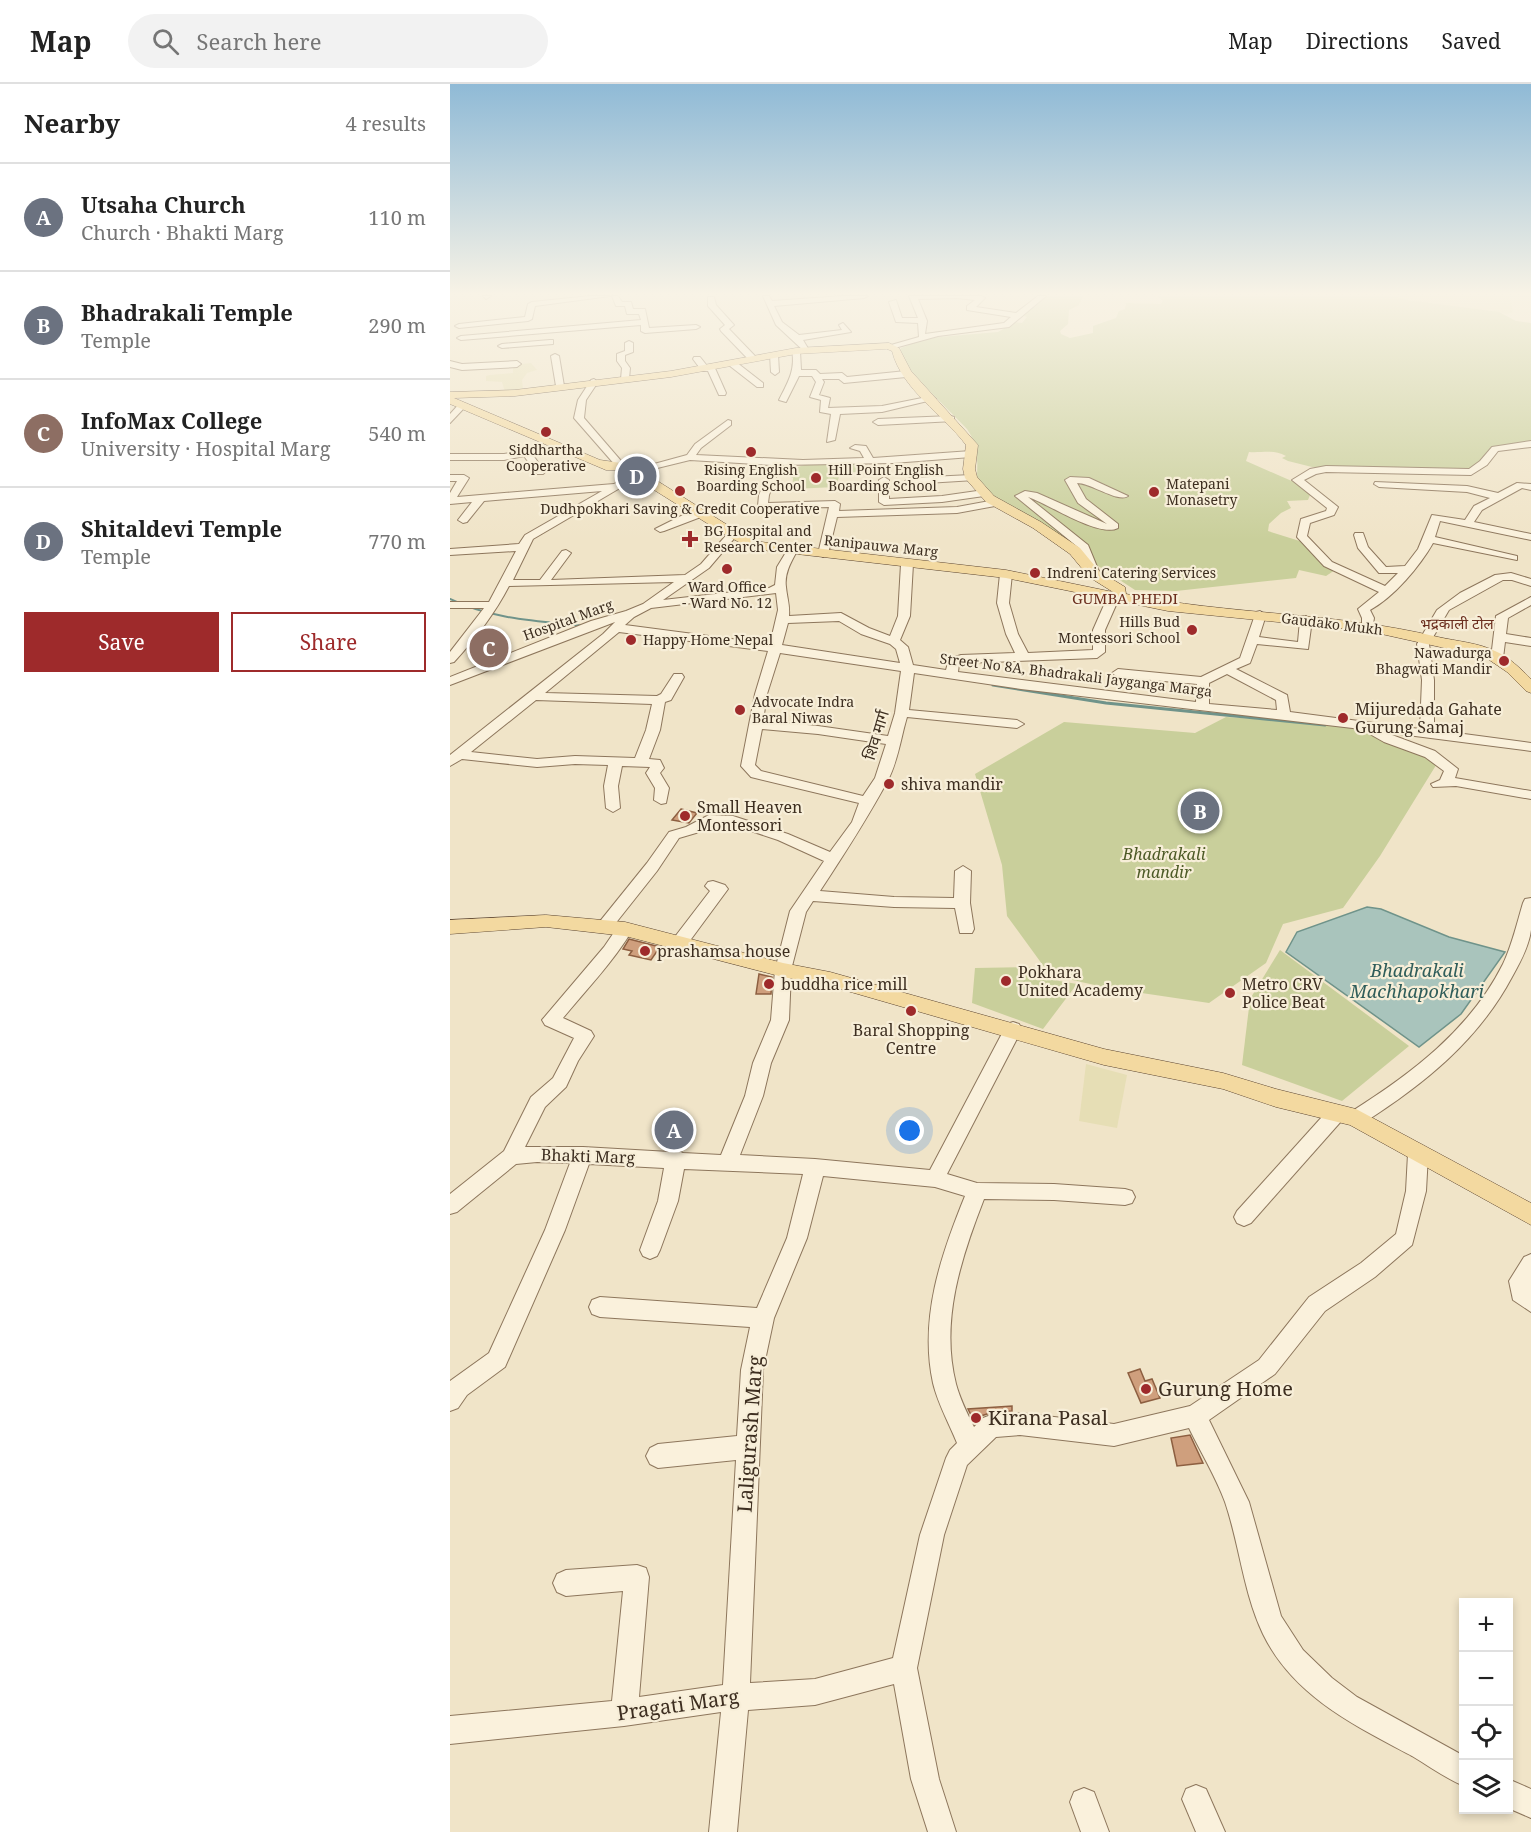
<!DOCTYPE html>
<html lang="en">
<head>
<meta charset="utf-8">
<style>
  :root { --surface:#fff; --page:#f2f2f2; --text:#222; --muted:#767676; --line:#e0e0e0; --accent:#9e2a2b }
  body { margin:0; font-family:"Noto Serif","Noto Sans Devanagari",serif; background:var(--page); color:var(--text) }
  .controls { position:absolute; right:18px; bottom:18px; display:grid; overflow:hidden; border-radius:0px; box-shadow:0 3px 9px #0003 }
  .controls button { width:54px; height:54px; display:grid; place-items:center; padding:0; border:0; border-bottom:2px solid var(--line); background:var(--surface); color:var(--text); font:30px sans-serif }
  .you { position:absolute; left:460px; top:1047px; width:21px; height:21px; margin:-15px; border:4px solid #fff; border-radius:50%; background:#1a73e8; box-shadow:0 0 0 9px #1a73e833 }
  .badge { display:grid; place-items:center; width:39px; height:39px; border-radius:50%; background:var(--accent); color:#fff; font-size:20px; font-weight:700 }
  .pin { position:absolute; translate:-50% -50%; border:3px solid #fff; box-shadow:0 2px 6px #0006 }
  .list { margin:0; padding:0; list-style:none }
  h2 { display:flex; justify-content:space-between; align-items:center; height:78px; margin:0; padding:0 24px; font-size:26px }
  h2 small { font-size:20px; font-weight:400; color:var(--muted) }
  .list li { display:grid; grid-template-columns:39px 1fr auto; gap:18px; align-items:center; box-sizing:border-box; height:108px; padding:0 24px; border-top:2px solid var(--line) }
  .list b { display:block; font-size:22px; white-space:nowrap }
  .list p { margin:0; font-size:20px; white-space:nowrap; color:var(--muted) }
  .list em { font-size:20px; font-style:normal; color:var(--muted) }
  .actions { display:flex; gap:12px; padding:18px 24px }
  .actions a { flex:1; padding:14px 0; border:2px solid var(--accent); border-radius:0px; text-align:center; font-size:21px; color:var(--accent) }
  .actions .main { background:var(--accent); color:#fff }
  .icon { flex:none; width:33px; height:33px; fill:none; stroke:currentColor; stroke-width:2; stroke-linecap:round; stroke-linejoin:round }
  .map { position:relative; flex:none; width:1081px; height:1748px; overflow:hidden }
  header { display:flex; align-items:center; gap:36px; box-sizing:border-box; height:84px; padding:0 30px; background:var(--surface); border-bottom:2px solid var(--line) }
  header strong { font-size:28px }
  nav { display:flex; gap:33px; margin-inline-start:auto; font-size:21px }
  .search { width:420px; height:54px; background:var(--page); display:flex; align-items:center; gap:15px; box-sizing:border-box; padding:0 21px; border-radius:33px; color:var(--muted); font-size:22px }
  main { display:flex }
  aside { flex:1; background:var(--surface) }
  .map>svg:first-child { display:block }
  .farmland { fill:#e6deb5 }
  .green { fill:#c9cf9b }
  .water { fill:#a9c4bc; stroke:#6f938a; stroke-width:1.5 }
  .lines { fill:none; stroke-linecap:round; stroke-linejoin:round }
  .stream-far1 { stroke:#6f938a; stroke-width:2 }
  .stream { stroke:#6f938a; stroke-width:3 }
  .building { fill:#cf9f7d; stroke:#8d5f41; stroke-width:1.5 }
  .minor-casing { stroke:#8d765c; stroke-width:2 }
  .major-casing { stroke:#5b4430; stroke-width:1 }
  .minor { fill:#faf1dc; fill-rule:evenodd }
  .major { fill:#f3d9a0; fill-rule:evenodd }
  .poi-dot { fill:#9e2a2b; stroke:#f7eed8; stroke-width:2 }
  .labels { text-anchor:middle; stroke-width:4.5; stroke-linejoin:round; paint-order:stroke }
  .far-poi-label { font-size:14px; fill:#3d2e20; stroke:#f7eed8; text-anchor:start }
  .far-street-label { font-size:14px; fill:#3d2e20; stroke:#f7eed8 }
  .far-neighbourhood-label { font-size:15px; fill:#6b2e1e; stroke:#f7eed8 }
  .poi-label { font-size:16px; fill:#3d2e20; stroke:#f7eed8; text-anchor:start }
  .street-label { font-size:16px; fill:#3d2e20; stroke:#f7eed8 }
  .park-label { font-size:16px; font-style:italic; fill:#4d5a26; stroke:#f7eed8 }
  .water-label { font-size:18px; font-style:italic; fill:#2f5d5a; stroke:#f7eed8 }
  .near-poi-label { font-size:20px; fill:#3d2e20; stroke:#f7eed8; text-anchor:start }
  .near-street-label { font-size:20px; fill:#3d2e20; stroke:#f7eed8 }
</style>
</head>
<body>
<header>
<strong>Map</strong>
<div class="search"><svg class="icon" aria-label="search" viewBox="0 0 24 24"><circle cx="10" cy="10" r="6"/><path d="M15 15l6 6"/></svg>Search here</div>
<nav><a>Map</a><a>Directions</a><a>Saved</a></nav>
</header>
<main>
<aside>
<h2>Nearby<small>4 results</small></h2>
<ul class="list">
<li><span class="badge" style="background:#6b7280">A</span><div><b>Utsaha Church</b><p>Church · Bhakti Marg</p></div><em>110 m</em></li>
<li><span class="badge" style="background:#6b7280">B</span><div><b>Bhadrakali Temple</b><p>Temple</p></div><em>290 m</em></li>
<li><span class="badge" style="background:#8d6e63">C</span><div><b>InfoMax College</b><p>University · Hospital Marg</p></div><em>540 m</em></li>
<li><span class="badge" style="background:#6b7280">D</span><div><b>Shitaldevi Temple</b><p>Temple</p></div><em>770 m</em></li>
</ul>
<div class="actions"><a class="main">Save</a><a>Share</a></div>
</aside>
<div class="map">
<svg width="1081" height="1748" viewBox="0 0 1081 1748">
  <rect width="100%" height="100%" fill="#f0e4c8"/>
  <g class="farmland">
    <path d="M943 212H1081V213H1060L1063 228 1057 230 957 216Z"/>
    <path d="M81 279 87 286 77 289 72 296 73 305 55 308 52 298 36 297V292L40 291 63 289V281Z"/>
    <path d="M636 980 677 991 667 1044 629 1037Z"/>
  </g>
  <g class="green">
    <path d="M594 212H633L629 221 619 226 618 240 610 247 611 250 620 254 643 249V242L666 234 669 227 675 225 676 219 711 220 713 217 707 212H943L957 216 1049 228 1066 237 1081 239V359H1073L1037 370 1021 387 862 383 838 377 832 374 836 372C823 365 813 369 799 368L796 377 844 398 860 411 858 416 837 417 841 424 831 429 819 440 818 447 856 459 885 486 876 492 849 486 846 494 726 507 685 506 584 440 548 420 527 398C527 377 530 364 517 345L453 280 449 268 451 264 477 254 548 248 565 238 572 239 577 233 574 232Z"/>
    <path d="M408 379 407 388 390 389 386 403 342 405 343 394 335 390C355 375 383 379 408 379Z"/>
    <path d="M776 633 917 643 988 678 930 772 893 824 833 840 816 879 759 919 658 904 600 891 557 832 552 781 525 690 614 638 745 649Z"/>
    <path d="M830 866 959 962 892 1017 792 981 800 915Z"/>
    <path d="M584 883 598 895 627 900 593 945 522 919 525 884Z"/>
  </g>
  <path class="water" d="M917 823 931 825 999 853 1055 868 1011 930 969 963 836 868 847 848Z"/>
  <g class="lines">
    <path class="stream-far1" d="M0 515C43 536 89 537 135 542"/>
    <path class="stream" d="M543 601 656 619 875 641"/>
  </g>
  <g class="building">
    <path d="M231 725 247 729 239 739 222 736Z"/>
    <path d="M179 855 210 863 201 876 179 871 182 867 173 865Z"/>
    <path d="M309 890 322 893 321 910H306Z"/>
    <path d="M690 1285 695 1297 702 1295 710 1314 691 1319 678 1289Z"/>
    <path d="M562 1322V1327L540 1329 531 1332 525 1339 518 1325Z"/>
    <path d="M740 1351 753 1379 727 1382 721 1354Z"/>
  </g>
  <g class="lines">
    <g class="minor-casing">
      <g id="minor">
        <path d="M33 212H41L36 215Z"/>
        <path d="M140 212H160L85 222 82 235 78 237 9 244 5 242 9 240 75 233 78 220 82 218Z"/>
        <path d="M162 212H168L172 218H181L183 225H195L199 244 246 241 250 243 246 245 195 249 191 247V241L11 256 7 254 11 252 191 236 189 230H177L175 222H166Z"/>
        <path d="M313 212H319L322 217 393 212H418L414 214 324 222 332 238 349 251 392 246 389 241 393 239 401 248 353 256 359 266 355 268 326 241Z"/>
        <path d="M459 212H531L535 214 526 223 566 229 588 212H596L559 243 488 252 441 265V261L469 253 468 239 446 238 439 218 446 216 452 234H468ZM507 214 525 216 517 222V226L561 233 554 239 475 250 477 237 468 215Z"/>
        <path d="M258 213H264L266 221 284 241 279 245 305 272V276H299L271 247 270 245 275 241 258 222Z"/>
        <path d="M100 256H103V260L52 264 48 262 52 260Z"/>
        <path d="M179 257 183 259V268L175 271V277L180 284 179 295 175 298 171 295 172 284 167 277V270L175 267V259Z"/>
        <path d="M346 265 350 267 351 286H366L370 290 392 289 397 293 456 287 460 290 456 293 394 299 389 295H372L374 298 369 311 380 314 378 324 432 322 482 312 486 315 432 328 390 330 385 356 377 358 381 330 370 328 371 316 360 313 366 298 362 292H349L336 318 329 316C337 300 346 286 342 267Z"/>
        <path d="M324 269 328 271 329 288 325 291 321 288 320 271Z"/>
        <path d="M105 270 109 272 114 302 110 305 106 302 101 272Z"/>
        <path d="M244 273H250L258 283 264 282 276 309 275 311H269L258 287H252L243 275Z"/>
        <path d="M0 277 12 280 67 277 71 280 67 283 12 286 0 283Z"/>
        <path d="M280 278H286L313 299V303H307L280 282Z"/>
        <path d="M144 295 148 298 136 316 134 334 172 378V382H166L124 334 128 316 141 296Z"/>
        <path d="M10 319 17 321 0 339V330Z"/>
        <path d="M501 332 504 333V337L428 341 423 338 428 335Z"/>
        <path d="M278 336 281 337V341L251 364 246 371 353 376 414 374 410 367 400 364 405 361 416 362 423 374 521 367 526 370 521 373 443 379 331 381 319 411 318 419 385 417 390 420 389 427 507 423 545 416 550 419 545 422 507 429 387 433 378 470 373 473 368 470 379 423 313 425 308 422 309 411 322 381 240 376 187 389 182 386 237 371 245 360Z"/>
        <path d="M1081 357V363L1048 367 1037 381 1021 391 876 388 866 390 854 396 888 423 884 431 860 439 857 452 882 478 935 502 948 489H929L908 464 904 451 905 449H913L918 463 936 483 955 482 968 465 982 431 1015 436 1024 422 1040 414 1017 408 929 403 924 400 925 398 1017 402 1048 409 1067 399 1081 400V406L1072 404 1032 426 1024 438 1081 450V456L990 437 985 453 1067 472V476L983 459C970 482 944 513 920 526L924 534 922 546 918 547 912 543V534L908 525 929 508 874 482 847 453 851 435 876 427 877 424 842 396 860 385 876 382 1019 385 1030 377 1042 363Z"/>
        <path d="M77 366 80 367 95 388 93 390H87L74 372 54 376H0V370H54Z"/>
        <path d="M0 391H14L19 394 7 413 164 400 178 392 187 394 83 455 63 496H90L112 467 116 466 121 469 101 496 235 491 251 480 279 448 283 447 288 450 259 484 213 516 319 504 325 501 327 483 338 465 342 464 347 467C341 478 334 490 336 503 337 514 340 521 339 532L391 529 419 544 440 552 448 532 451 480 457 477 463 480 460 532 450 556 458 563 463 581 496 586 499 575 511 571 565 569 556 550 547 519 550 490 556 487 562 490 559 519 568 550 578 569 643 566V546L658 512 664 509 668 510 670 512 655 546V568L647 574 513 579 509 580 508 588 746 618 747 600 668 593 662 589 668 585 751 593 790 574 806 528 810 527 816 531 809 553 848 558 850 536 856 532 862 536 858 565 807 560 800 579 786 585 837 611 840 628 970 645 972 596 967 560 987 526 1010 509 1045 491 1061 489 1081 495V502L1062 496H1053L999 526 979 560 984 596V646L1081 659V667L934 648 985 667 1008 685 1005 694 1081 707V715L1006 702 983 703 981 700 990 696 994 687 975 673 934 658 911 645 571 605 464 589 459 626 567 636 574 640 567 644 457 633C451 653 448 677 438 696 417 735 395 769 370 807L444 813 504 814 505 787 513 782 521 787 520 819 524 845 522 849H510L505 824 444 823 363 817 356 828 341 886 339 936 321 979 313 1012 290 1071 365 1075 480 1086 557 940 563 938 569 940 572 945 497 1090 527 1099 604 1100 675 1105 682 1107 685 1113 682 1119 675 1121 604 1116 534 1115C511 1174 490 1237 506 1300 510 1315 517 1329 524 1343L533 1334 541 1331 570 1329 664 1340 740 1322 809 1276 859 1213 911 1179 946 1150 956 1107 958 1070 961 1064 968 1062 975 1064 978 1070 976 1107 962 1161 925 1193 875 1227 825 1290 759 1336 799 1418 831 1532 853 1566 882 1594 907 1613 1014 1672V1702C995 1694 979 1682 962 1672 904 1641 843 1612 813 1550 793 1508 790 1462 775 1418 766 1393 751 1369 739 1344L664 1362 570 1351 546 1353 517 1381 494 1451 467 1584 489 1695 506 1748H478L461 1695 444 1600 365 1621 298 1626 287 1748H259L271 1628 174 1642 0 1660V1632L162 1617 173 1507 116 1512 107 1508 103 1499 107 1490 116 1486 187 1481 196 1484 199 1493 189 1613 273 1601 286 1376 208 1384 200 1380 196 1372 200 1364 208 1360 287 1352 291 1286 300 1243 150 1233 142 1230 139 1223 142 1216 150 1213 307 1224 337 1154 353 1090 234 1085 228 1117 210 1166 207 1172 200 1175 193 1172 190 1166 208 1117 214 1084 139 1080 115 1146 55 1283 17 1311 8 1324 0 1327V1297L39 1269 95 1146 120 1079 87 1078 66 1080 7 1128 0 1130V1110L54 1067 81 1013 103 994 124 954 95 941 92 936 154 863 169 841H181L183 845C164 877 137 905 113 934L141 947 144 952 128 977 116 1003 95 1023 75 1063H133L220 1068 226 1066 233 1069 271 1071 295 1012 303 979 321 936 325 886 340 827 374 777 328 756 277 739H266L246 749 229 754 207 787 161 845H149L147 841 197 779 219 748 236 743 259 731 283 732 338 750 380 768 402 738 409 719 301 693 291 682 305 610 318 567 169 548 95 609 207 612 211 610 224 590H232L234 593 221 616 215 618 210 646 199 675 210 676 214 684 210 689 219 704 216 719 211 720 204 716 205 704 196 689 200 683 172 682 168 702 170 724 163 728 156 724 154 702 158 681 125 680 87 683 12 675 0 682V671L153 550 165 538 0 601V593L141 537 176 527 193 520 224 498 59 502C45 529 26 554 4 578L0 579V568L34 524H0V518H39L66 467 0 471V465L69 460 75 451 152 407 34 417 17 438 13 439 8 436 22 418 0 420V409L7 397H0ZM326 509 328 526 320 560 175 541 184 533 201 524ZM389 537 411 550 440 560 446 565 450 579 332 561 338 539ZM330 569 451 587 445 629 438 652 368 642 313 637 317 610ZM777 590 826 616 827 626 759 620V599ZM86 616 202 620 196 646 185 674 125 672 87 675 21 668ZM312 645 368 650 436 660 425 694 413 712 311 687 305 681ZM373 1092 485 1103 515 1112C491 1171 469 1234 483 1299 488 1320 499 1339 507 1359L500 1366 496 1374 470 1451 443 1574 365 1595 300 1599 313 1286 324 1234 357 1154Z"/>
        <path d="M521 391 526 394 525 396 460 400 455 397 460 394Z"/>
        <path d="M434 393 439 396V415L492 412 534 406 539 409 534 412 492 418 434 421 429 418V396Z"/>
        <path d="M620 393 639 394 678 412C668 419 641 399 627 399L636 415 668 440V444C649 454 599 420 578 413L638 461 650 490 648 492 644 493 638 490 629 464 565 412 575 407 587 409 657 440 628 419 615 396Z"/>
        <path d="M252 426 257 429 256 431 214 447 210 448 205 445 233 431Z"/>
        <path d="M1081 513V521L1058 534 1056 550 1081 554V562L1055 558 1053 574 1047 578 1043 577 1041 574 1046 532Z"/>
        <path d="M263 797 275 801 278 805 236 862H224L222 858 224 854 260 807 255 802 258 798Z"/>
        <path d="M1081 814C1081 824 1081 835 1081 846 1079 862 1070 879 1062 893 1028 957 973 1001 913 1039L906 1041 899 1039 897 1034 899 1029C960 991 1020 946 1053 880 1062 861 1067 839 1073 819L1075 815Z"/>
        <path d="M887 1022 894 1024 896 1029 894 1034 801 1139 794 1142 787 1139 784 1133 787 1127 880 1024Z"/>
        <path d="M1081 1170V1228L1063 1216 1059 1197 1074 1173Z"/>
        <path d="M1058 1695 1081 1705V1734L1058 1724Z"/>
        <path d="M746 1701 756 1705 775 1748H746L732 1715 736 1705Z"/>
        <path d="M634 1704 644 1708 659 1748H631L620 1718 624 1708Z"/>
      </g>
    </g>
    <g class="major-casing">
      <g id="major">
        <path d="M439 259 449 264 461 287 528 361 525 385 527 393 544 412 591 438 630 464 649 487 675 503 676 510C779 531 886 528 988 553 1006 557 1029 559 1045 567 1059 573 1071 585 1081 595V609L1076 607 1057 588 1035 573 918 547 718 527 556 494 303 465 279 453 201 404 178 386H156L0 320V308L65 306 221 287 346 264ZM437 265 442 267C452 306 493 330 516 361L513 385 515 394 536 418 583 444 620 470 639 493 663 508 556 486 311 458 287 447 209 398 185 381 150 376 4 314 65 312 221 293 346 270Z"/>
        <path d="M96 831 175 838 333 879 380 888 654 965 773 989 826 1005 906 1025 1081 1119V1141L900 1041 826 1023 773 1005 654 981 380 902 333 893 175 852 96 843 0 850V836Z"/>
      </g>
    </g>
    <use href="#minor" class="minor"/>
    <use href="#major" class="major"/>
  </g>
  <linearGradient id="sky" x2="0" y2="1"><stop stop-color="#8fbad6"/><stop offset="0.46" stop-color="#f8f3e6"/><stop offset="1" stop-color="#f8f3e6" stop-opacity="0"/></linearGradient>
  <rect width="1081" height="456" fill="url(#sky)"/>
  <g class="poi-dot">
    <circle cx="96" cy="348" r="6"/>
    <circle cx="301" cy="368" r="6"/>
    <circle cx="366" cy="394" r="6"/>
    <circle cx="230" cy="407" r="6"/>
    <circle cx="704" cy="408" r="6"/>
    <path d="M237 446h6v6h6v6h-6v6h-6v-6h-6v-6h6z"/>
    <circle cx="277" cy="485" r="6"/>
    <circle cx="585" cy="489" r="6"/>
    <circle cx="742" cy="546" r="6"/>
    <circle cx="181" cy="556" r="6"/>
    <circle cx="1054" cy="577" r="6"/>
    <circle cx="290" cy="626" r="6"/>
    <circle cx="893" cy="634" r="6"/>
    <circle cx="439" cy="700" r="6"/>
    <circle cx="235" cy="732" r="6"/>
    <circle cx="195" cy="867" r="6"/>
    <circle cx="556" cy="897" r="6"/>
    <circle cx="319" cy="900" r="6"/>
    <circle cx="780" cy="909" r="6"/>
    <circle cx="461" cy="927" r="6"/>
    <circle cx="696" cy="1305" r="6"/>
    <circle cx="526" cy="1334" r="6"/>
  </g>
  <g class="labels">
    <g class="far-poi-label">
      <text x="96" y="371" text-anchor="middle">Siddhartha<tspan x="96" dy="16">Cooperative</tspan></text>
      <text x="301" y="391" text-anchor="middle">Rising English<tspan x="301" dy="16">Boarding School</tspan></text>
      <text x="378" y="391">Hill Point English<tspan x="378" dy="16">Boarding School</tspan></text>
      <text x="716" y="405">Matepani<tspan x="716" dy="16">Monasetry</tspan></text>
      <text x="230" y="430" text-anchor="middle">Dudhpokhari Saving &amp; Credit Cooperative</text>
      <text x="254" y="452">BG Hospital and<tspan x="254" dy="16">Research Center</tspan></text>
      <text x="597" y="494">Indreni Catering Services</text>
      <text x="277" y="508" text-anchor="middle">Ward Office<tspan x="277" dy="16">- Ward No. 12</tspan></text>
      <text x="730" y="543" text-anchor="end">Hills Bud<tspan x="730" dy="16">Montessori School</tspan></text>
      <text x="193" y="561">Happy Home Nepal</text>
      <text x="1042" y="574" text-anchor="end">Nawadurga<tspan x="1042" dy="16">Bhagwati Mandir</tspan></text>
      <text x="302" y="623">Advocate Indra<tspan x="302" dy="16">Baral Niwas</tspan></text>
    </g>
    <g class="far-street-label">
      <text transform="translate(431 462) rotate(6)" y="5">Ranipauwa Marg</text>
      <text transform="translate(118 536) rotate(-20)" y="5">Hospital Marg</text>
      <text transform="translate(882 540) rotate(7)" y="5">Gaudako Mukh</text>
      <text transform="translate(626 591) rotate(7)" y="5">Street No 8A, Bhadrakali Jayganga Marga</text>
    </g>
    <g class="far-neighbourhood-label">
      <text x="675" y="520">GUMBA PHEDI</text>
      <text x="1007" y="545">भद्रकाली टोल</text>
    </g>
    <g class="poi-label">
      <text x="905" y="631">Mijuredada Gahate<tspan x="905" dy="18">Gurung Samaj</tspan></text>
      <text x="451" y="706">shiva mandir</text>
      <text x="247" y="729">Small Heaven<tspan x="247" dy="18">Montessori</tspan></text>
      <text x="207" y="873">prashamsa house</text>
      <text x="568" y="894">Pokhara<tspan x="568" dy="18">United Academy</tspan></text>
      <text x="331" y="906">buddha rice mill</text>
      <text x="792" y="906">Metro CRV<tspan x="792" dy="18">Police Beat</tspan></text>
      <text x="461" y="952" text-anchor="middle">Baral Shopping<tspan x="461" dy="18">Centre</tspan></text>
    </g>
    <g class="street-label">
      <text transform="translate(426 651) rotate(-73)" y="6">शिव मार्ग</text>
      <text transform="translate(138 1072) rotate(2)" y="6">Bhakti Marg</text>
    </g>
    <g class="park-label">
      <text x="714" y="776">Bhadrakali<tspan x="714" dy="18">mandir</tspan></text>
    </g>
    <g class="water-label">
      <text x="967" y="893">Bhadrakali<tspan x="967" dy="21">Machhapokhari</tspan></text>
    </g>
    <g class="near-poi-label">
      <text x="708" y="1312">Gurung Home</text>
      <text x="538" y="1341">Kirana Pasal</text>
    </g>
    <g class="near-street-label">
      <text transform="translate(300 1350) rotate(-86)" y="7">Laligurash Marg</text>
      <text transform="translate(228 1621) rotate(-8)" y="7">Pragati Marg</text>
    </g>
  </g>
</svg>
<div class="controls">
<button>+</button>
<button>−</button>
<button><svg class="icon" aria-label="locate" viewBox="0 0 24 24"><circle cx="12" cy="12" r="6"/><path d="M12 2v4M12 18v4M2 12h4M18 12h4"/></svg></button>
<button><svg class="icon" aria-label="layers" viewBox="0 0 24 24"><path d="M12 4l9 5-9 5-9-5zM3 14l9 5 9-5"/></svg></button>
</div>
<div class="you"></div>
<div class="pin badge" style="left:224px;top:1046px;background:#6b7280">A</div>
<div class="pin badge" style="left:750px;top:727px;background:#6b7280">B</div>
<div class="pin badge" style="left:39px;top:564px;background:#8d6e63">C</div>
<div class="pin badge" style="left:187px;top:392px;background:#6b7280">D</div>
</div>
</main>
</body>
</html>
